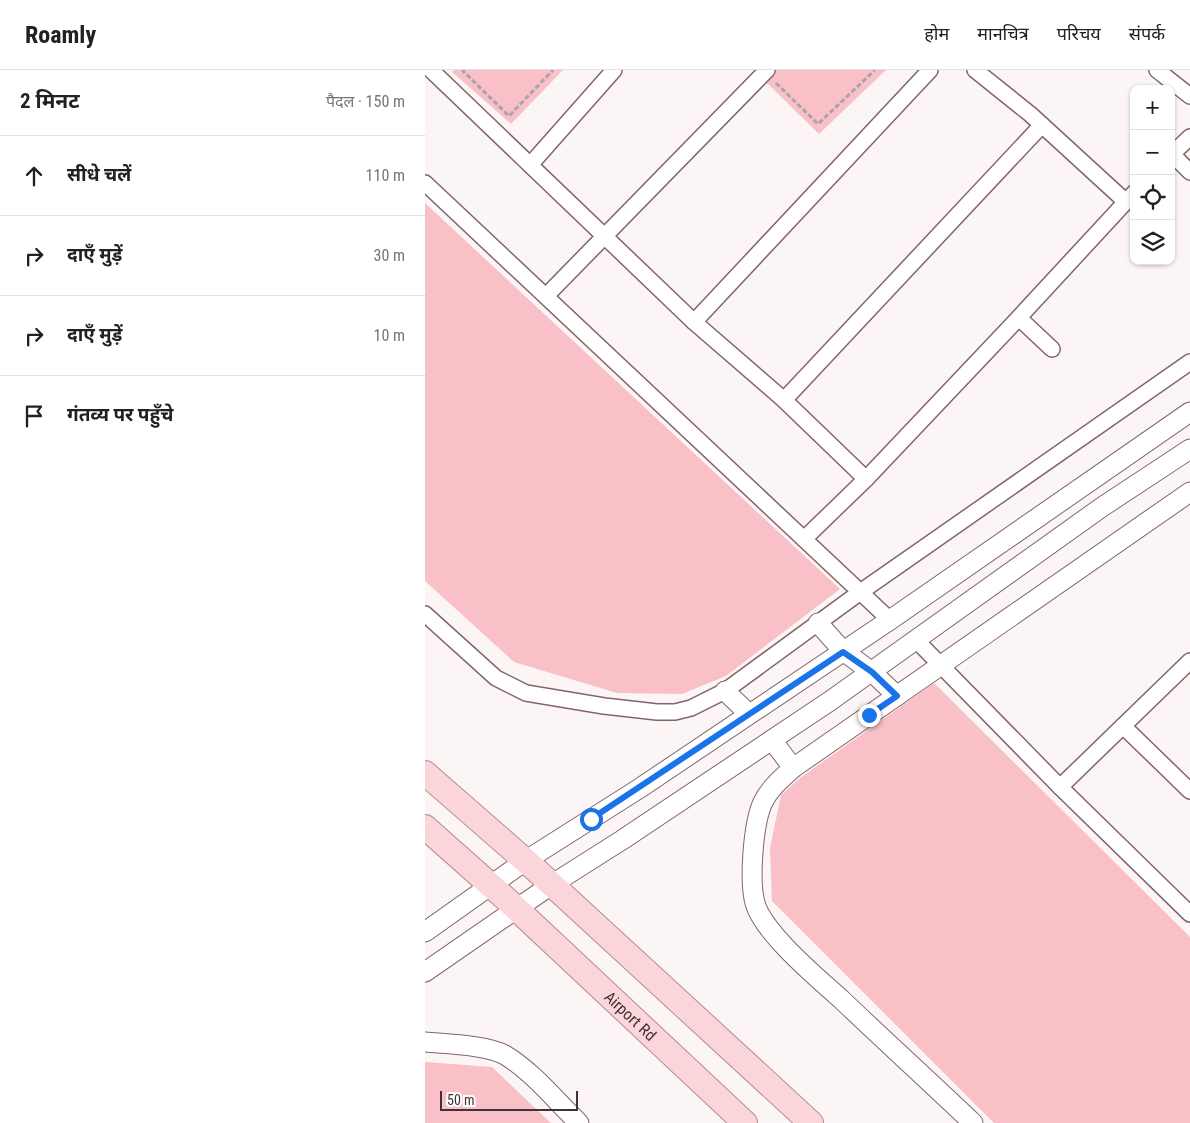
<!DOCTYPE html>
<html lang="hi">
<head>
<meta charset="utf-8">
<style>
  :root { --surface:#fff; --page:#f2f2f2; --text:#202124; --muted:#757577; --line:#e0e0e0 }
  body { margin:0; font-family:"Roboto Condensed","Noto Sans Devanagari",sans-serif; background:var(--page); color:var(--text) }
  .controls { position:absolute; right:15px; top:15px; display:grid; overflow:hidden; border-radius:10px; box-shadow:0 1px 4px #0004 }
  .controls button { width:45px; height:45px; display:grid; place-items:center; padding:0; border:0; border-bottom:1px solid var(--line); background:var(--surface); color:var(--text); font:25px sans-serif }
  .scale { position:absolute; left:15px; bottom:12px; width:138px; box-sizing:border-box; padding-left:5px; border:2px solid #413335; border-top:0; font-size:14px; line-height:18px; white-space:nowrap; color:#413335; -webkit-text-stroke:4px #fff; paint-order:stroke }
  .stop { position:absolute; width:15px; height:15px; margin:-11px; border:4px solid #1a73e8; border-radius:50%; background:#fff }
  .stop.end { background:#1a73e8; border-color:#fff; box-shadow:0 1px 5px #0008 }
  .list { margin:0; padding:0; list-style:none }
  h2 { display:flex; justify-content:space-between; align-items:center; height:65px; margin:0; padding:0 20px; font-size:21px }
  h2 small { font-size:16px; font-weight:400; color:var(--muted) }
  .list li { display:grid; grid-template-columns:32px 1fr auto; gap:15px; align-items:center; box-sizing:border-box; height:80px; padding:0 20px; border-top:1px solid var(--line) }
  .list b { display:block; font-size:19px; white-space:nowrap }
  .list em { font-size:16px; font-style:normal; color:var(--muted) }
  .icon { flex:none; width:28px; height:28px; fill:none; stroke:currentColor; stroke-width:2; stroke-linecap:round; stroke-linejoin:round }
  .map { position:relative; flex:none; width:765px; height:1053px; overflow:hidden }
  header { display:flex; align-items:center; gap:30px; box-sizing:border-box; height:70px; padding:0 25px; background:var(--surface); border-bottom:1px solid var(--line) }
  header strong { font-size:24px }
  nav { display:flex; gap:28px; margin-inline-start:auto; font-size:18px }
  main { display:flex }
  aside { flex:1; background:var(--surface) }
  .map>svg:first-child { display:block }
  .green { fill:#f9c0c8 }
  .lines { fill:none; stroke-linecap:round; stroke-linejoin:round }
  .minor-casing { stroke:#836569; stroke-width:18 }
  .tertiary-casing { stroke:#836569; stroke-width:21 }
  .primary-casing { stroke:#b78b91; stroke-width:26 }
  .path { stroke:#ada3a5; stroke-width:3; stroke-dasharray:5 2.5; stroke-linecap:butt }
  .minor { stroke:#fff; stroke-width:15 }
  .tertiary { stroke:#fff; stroke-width:19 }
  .primary { stroke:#fad6da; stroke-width:24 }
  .route { stroke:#1a73e8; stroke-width:6 }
  .labels { text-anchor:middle; stroke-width:5; stroke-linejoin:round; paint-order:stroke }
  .street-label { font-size:16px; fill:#413335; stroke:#fff }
</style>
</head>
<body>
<header>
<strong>Roamly</strong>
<nav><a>होम</a><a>मानचित्र</a><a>परिचय</a><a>संपर्क</a></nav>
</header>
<main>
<aside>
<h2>2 मिनट<small>पैदल · 150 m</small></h2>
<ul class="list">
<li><svg class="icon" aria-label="ahead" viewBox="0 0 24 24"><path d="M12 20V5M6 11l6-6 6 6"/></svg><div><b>सीधे चलें</b></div><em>110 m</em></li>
<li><svg class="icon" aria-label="right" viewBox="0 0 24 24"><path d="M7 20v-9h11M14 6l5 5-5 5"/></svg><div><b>दाएँ मुड़ें</b></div><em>30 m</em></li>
<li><svg class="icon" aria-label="right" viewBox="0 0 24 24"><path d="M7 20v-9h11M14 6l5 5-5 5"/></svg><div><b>दाएँ मुड़ें</b></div><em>10 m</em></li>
<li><svg class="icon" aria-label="arrive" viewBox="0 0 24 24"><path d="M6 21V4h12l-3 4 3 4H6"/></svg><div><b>गंतव्य पर पहुँचे</b></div></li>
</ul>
</aside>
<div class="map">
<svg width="765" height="1053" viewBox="0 0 765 1053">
  <rect width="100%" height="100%" fill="#fcf5f6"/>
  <g class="green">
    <path d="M29 0H138L86 54 27 2Z"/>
    <path d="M351 0H461L394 64 340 11Z"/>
    <path d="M0 133 415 519 301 606 257 624 192 623 89 592 0 511Z"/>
    <path d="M509 613 765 867V1053H569L347 831 345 778 356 725 375 708Z"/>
    <path d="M0 992 67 997 126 1053H0Z"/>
  </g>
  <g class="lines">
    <g class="minor-casing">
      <g id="minor">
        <path d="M6 0 269 252 359 330 441 409"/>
        <path d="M550 0 605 44 700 131"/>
        <path d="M732 0 765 26"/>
        <path d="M747 84 765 102"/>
        <path d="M746 85 765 67"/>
        <path d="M105 95 189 0"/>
        <path d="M0 113 465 550"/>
        <path d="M121 226 342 0"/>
        <path d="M594 248 627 279"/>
        <path d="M269 252 505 0"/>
        <path d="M359 330 617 55"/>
        <path d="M379 469 441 409 586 256 709 123"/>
        <path d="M0 544 71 608 101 623 179 636 232 642H250L266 638 300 621 434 523 765 292"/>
        <path d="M492 571 635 717 765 844"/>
        <path d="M698 656 765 721"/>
        <path d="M635 717 765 591"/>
      </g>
    </g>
    <g class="tertiary-casing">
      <g id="tertiary">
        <path d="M393 553 418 581 447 602 472 626"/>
        <path d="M300 621 324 644"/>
        <path d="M347 670 368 698"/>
        <path d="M0 862 100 791 215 718 465 550 765 342"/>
        <path d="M0 902 126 815 197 770 405 631 677 437 765 379"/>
        <path d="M0 972C21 974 62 975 80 985 108 1002 131 1031 154 1053"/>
        <path d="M548 1053C505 1012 461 972 418 931 394 909 338 863 330 833 324 811 328 753 338 732 345 718 356 709 368 698L765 422"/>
      </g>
    </g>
    <g class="primary-casing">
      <g id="primary">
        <path d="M0 703 111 800 386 1053"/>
        <path id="s1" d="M0 757 80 828 320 1053"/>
      </g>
    </g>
    <g class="path">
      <path d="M40 0 38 1 84 46 128 0"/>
      <path d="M351 13 393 54 450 0"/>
    </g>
    <use href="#minor" class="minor"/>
    <use href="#tertiary" class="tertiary"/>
    <use href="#primary" class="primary"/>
  </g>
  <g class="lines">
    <path class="route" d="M166 749 418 582 447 602 472 626 444 645"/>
  </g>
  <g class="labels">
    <g class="street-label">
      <text dy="6" stroke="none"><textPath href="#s1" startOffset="279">Airport Rd</textPath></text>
    </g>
  </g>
</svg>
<div class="controls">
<button>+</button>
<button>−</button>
<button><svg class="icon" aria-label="locate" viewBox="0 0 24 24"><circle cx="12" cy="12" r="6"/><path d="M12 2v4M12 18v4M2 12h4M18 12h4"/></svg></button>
<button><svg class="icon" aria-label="layers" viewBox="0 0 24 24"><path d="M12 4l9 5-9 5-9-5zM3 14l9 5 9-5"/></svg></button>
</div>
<div class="scale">50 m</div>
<div class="stop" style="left:166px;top:749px"></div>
<div class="stop end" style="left:444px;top:645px"></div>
</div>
</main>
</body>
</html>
